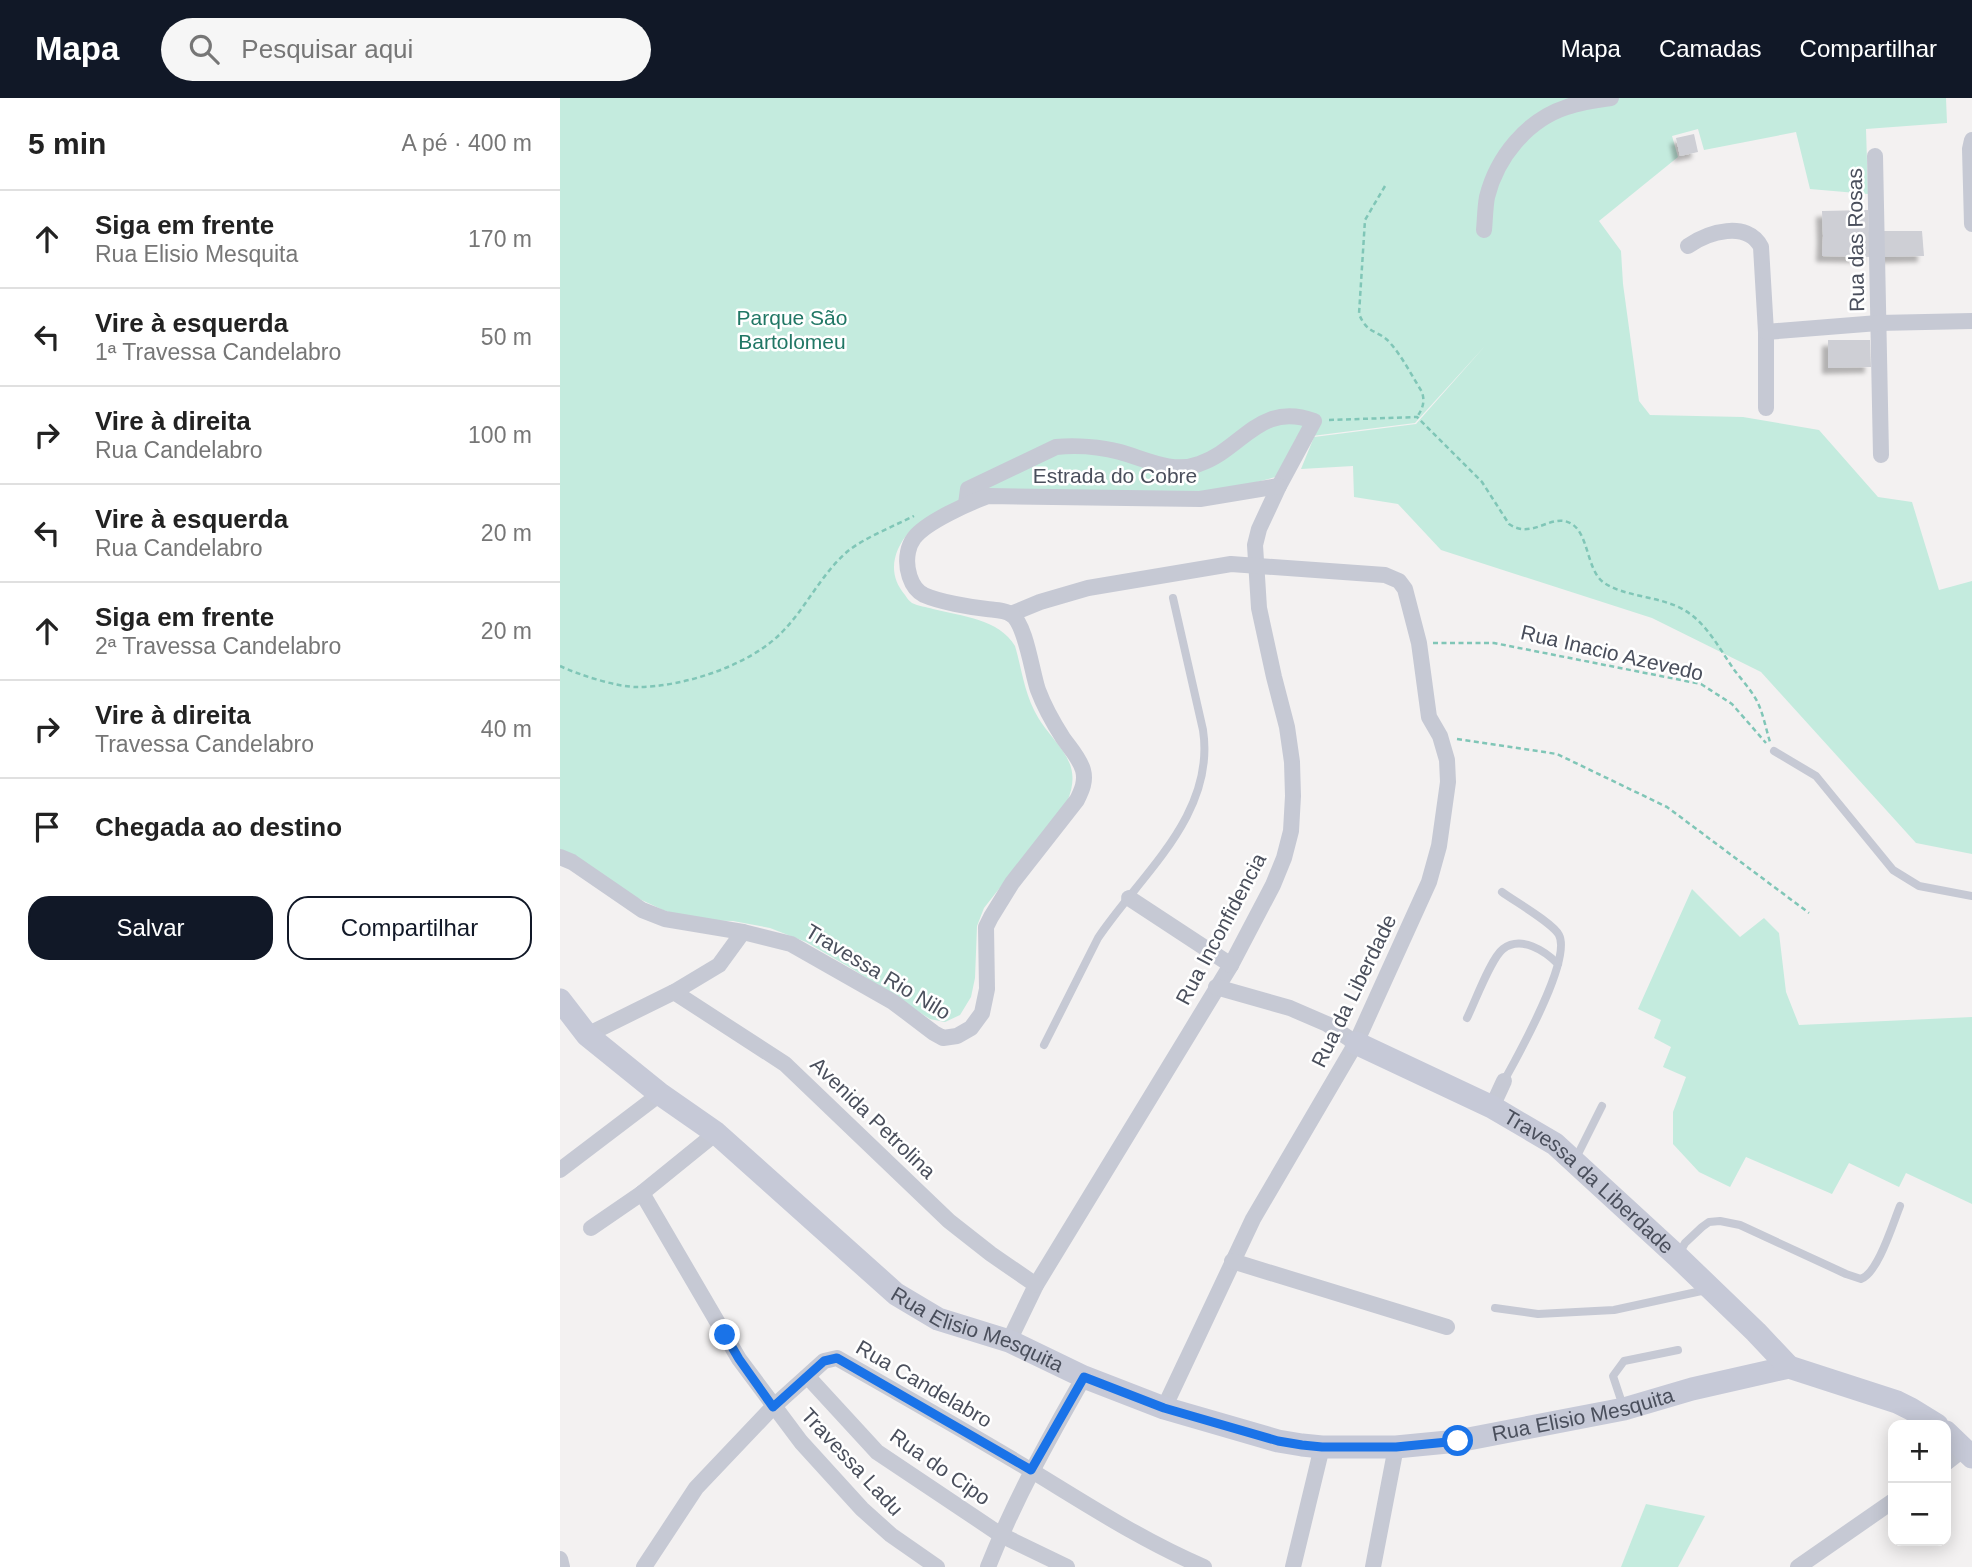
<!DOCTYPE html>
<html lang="pt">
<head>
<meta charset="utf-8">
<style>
  :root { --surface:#fff; --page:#f6f6f6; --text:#222; --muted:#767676; --line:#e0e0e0; --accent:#111827 }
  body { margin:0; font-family:Arial,sans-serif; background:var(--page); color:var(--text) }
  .controls { position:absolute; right:21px; bottom:21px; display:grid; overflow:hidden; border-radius:14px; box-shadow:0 4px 18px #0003 }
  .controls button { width:63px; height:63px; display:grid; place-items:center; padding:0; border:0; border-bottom:2px solid var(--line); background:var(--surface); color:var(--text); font:35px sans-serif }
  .stop { position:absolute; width:21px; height:21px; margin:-16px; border:5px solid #1a73e8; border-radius:50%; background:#fff }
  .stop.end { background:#1a73e8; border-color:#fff; box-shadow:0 2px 7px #0008 }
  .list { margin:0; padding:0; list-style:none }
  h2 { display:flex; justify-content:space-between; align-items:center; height:91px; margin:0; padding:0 28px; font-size:30px }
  h2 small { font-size:23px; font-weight:400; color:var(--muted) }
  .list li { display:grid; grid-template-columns:46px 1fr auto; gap:21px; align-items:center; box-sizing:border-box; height:98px; padding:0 28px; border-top:2px solid var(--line) }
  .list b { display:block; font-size:26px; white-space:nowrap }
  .list p { margin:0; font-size:23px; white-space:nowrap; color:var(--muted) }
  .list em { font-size:23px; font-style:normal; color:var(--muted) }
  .actions { display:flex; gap:14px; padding:21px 28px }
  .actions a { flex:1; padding:16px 0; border:2px solid var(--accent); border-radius:21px; text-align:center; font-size:24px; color:var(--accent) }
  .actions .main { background:var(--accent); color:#fff }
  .icon { flex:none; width:38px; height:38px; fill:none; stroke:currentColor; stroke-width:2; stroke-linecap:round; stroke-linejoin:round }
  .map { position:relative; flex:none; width:1412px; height:1469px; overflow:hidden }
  header { display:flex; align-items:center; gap:42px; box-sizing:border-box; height:98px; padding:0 35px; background:var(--accent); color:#fff }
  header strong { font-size:33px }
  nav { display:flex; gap:38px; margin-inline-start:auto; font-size:24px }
  .search { width:490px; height:63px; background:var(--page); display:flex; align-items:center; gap:18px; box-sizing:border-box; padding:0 24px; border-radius:38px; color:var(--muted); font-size:26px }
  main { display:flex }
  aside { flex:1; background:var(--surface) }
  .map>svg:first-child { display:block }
  .green { fill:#c4ebde }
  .building { fill:#cecfd5; filter:url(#shadow) }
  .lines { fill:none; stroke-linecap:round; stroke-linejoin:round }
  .path { stroke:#80c6b7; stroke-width:2.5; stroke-dasharray:5 3.5; stroke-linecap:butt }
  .lane { stroke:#c6c9d4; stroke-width:8 }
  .street { stroke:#c6c9d4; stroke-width:16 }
  .secondary { stroke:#c6c9d7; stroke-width:23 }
  .route { stroke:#1a73e8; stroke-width:9 }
  .labels { text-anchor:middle; stroke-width:5; stroke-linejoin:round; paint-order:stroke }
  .street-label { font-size:21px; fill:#4a4f5c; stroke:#fff }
  .park-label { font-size:21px; fill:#217765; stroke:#fff }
</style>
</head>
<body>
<header>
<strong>Mapa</strong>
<div class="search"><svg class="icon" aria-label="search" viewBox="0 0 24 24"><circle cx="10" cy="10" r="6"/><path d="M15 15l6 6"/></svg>Pesquisar aqui</div>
<nav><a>Mapa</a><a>Camadas</a><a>Compartilhar</a></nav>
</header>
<main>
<aside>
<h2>5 min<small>A pé · 400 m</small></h2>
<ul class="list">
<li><svg class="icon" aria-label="ahead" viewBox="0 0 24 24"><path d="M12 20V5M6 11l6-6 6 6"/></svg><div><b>Siga em frente</b><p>Rua Elisio Mesquita</p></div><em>170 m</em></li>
<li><svg class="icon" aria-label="left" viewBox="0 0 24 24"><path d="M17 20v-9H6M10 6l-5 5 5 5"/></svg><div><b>Vire à esquerda</b><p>1ª Travessa Candelabro</p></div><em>50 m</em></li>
<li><svg class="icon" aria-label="right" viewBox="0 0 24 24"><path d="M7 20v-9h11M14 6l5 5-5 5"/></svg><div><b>Vire à direita</b><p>Rua Candelabro</p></div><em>100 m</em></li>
<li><svg class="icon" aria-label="left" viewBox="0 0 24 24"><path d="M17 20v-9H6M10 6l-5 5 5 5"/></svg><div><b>Vire à esquerda</b><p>Rua Candelabro</p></div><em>20 m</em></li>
<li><svg class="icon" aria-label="ahead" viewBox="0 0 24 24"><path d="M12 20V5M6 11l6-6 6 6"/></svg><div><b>Siga em frente</b><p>2ª Travessa Candelabro</p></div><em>20 m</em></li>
<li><svg class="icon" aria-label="right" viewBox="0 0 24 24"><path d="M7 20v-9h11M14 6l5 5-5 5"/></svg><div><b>Vire à direita</b><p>Travessa Candelabro</p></div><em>40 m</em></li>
<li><svg class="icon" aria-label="arrive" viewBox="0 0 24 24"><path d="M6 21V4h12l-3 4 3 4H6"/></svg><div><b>Chegada ao destino</b></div></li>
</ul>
<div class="actions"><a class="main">Salvar</a><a>Compartilhar</a></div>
</aside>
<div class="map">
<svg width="1412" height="1469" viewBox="0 0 1412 1469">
  <defs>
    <filter id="shadow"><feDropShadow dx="-6" dy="6" stdDeviation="2" flood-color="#0004"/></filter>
  </defs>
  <rect width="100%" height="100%" fill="#f3f1f1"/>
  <g class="green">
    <path d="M0 0H1386L1387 25 1306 31 1308 96 1250 91 1236 34 1144 52 1138 31 1112 38 1118 59 1039 123 1061 153 1063 186 1079 303 1090 317 1183 319 1259 332 1318 399 1352 404 1379 492 1412 483V756L1356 745 1201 574 1092 520 881 452 838 406 794 399 793 368 741 371 754 339 856 326 925 248 855 325 736 340 719 378 652 396 423 393 349 434C333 453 327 476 345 497 347 500 349 503 352 505 358 508 367 509 373 511 401 518 439 521 455 548 461 568 464 592 474 612 491 647 526 660 507 704L424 810 417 828 415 880 411 899 400 917 385 924 370 921 294 872 246 844 210 830 173 823 134 822 103 812 73 798 0 755Z"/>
    <path d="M1132 791 1180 839 1204 820 1219 835 1226 894 1239 927 1412 919V1106L1346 1075 1339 1089 1289 1065 1272 1096 1186 1059 1170 1089 1139 1074 1113 1046V1014L1126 979 1103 969 1111 949 1094 940 1101 922 1078 911Z"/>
    <path d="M1086 1406 1145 1418 1118 1469H1061Z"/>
  </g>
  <g class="building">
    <path d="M1134 36 1138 54 1120 58 1116 40Z"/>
    <path d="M1308 112 1310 159 1262 158 1263 138 1262 113Z"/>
    <path d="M1322 133H1362L1364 158 1323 159Z"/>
    <path d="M1268 242H1310L1311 269 1268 270Z"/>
  </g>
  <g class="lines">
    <g class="path">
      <path d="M825 88 805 122 799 216C808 238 819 231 831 246 843 260 852 278 862 294 865 304 863 310 857 319"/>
      <path d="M769 322 857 319 922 384 949 426C972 442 991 415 1010 425 1029 434 1026 471 1043 484 1063 499 1101 498 1124 512 1147 525 1160 552 1175 573 1182 582 1191 592 1197 603 1203 615 1206 631 1210 644"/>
      <path d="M873 545H934L1141 586 1172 606 1206 645"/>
      <path d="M0 568C19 577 57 589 77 589 124 589 192 567 224 532 247 508 262 475 288 453 304 440 336 427 354 418"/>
      <path d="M897 641 997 656 1107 709 1249 815"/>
    </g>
    <g class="lane">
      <path d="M1214 653 1256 678 1333 772 1359 788 1412 798"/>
      <path d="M942 794C954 803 993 825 999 837 1012 862 958 957 944 983"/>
      <path d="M907 920C915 904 931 860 943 851 961 837 985 853 998 866"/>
      <path d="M484 947 538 840C580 777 656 717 643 632L613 500"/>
      <path d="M1016 1060 1042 1008"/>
      <path d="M1119 1156 1125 1145 1142 1129 1149 1124 1160 1123 1180 1127 1286 1176 1301 1181C1318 1175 1333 1125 1340 1108"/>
      <path d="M935 1210 978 1216 1054 1212 1146 1192"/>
      <path d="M1063 1308 1053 1278 1064 1263 1118 1252"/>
    </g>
    <g class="street">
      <path d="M1412 42 1410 51 1412 126"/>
      <path d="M1315 58 1321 357"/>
      <path d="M924 132C925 122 925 110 927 99 937 59 967 22 1007 9 1021 4 1036 2 1051 0"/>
      <path d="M1128 148C1148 134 1187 122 1201 149L1206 234V310"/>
      <path d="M1206 234 1318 225 1412 223"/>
      <path d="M406 406 408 391 496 349C516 347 541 349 560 354 585 361 613 376 639 366 683 351 699 303 754 323L719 388 699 431 695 447 699 510 714 579 727 629 732 664 733 698 731 733 724 760 713 787 671 867 476 1187 449 1243"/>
      <path d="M451 516 480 504 528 490 671 466 825 477 839 483 845 491 859 545 869 619 880 638 887 662 888 684 879 748 869 784 796 945 693 1121 604 1310"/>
      <path d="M0 759 12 764 82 812 105 821 183 834 231 846 333 904 374 935 383 940 397 938 411 930 422 915 427 891 426 829 431 819 452 785 517 702C522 692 526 683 523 672 519 659 510 650 503 640 494 626 484 608 478 592 472 575 466 527 452 517 446 512 435 512 427 511 409 509 380 504 364 497 350 490 345 469 348 454 349 449 351 444 354 440 366 424 409 405 428 398L640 401 719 388"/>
      <path d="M569 800 671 867"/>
      <path d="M656 889 730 910 767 926 796 945"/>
      <path d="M114 894 225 966 389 1123 431 1156 476 1187"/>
      <path d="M27 937 114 894 159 867 183 834"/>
      <path d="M932 1009 944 983"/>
      <path d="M0 1072 100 996"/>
      <path d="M82 1095 179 1261 241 1344 302 1411 331 1437 377 1469"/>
      <path d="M31 1130 82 1095 156 1035"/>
      <path d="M672 1163 887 1229"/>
      <path d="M248 1279 317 1354 441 1437 507 1469"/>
      <path d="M1386 1365 1404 1351"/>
      <path d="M0 1461 2 1469"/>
      <path d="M84 1469 136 1390 213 1309 264 1263 277 1260C342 1297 407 1334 472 1373 528 1407 583 1443 644 1469"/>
      <path d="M428 1469C455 1401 488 1342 524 1279"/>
      <path d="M733 1469 762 1349"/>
      <path d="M813 1469 836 1349"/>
      <path d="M1238 1469 1333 1403"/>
    </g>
    <g class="secondary">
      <path id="s1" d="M0 902 27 937 100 996 156 1035 336 1196 378 1221 449 1243 524 1279 604 1310 718 1343 742 1347 762 1349H836L898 1343 1064 1311 1132 1291 1229 1269 1337 1304 1351 1311 1377 1327"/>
      <path id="s2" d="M796 945 932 1009 995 1046 1117 1158 1196 1234 1229 1269"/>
      <path d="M1386 1334 1412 1359"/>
    </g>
  </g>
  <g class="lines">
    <path class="route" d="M165 1237 179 1261 213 1309 264 1263 277 1260 471 1372 524 1279 604 1310 718 1343 742 1347 762 1349H836L898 1343"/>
  </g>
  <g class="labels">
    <g class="street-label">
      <text transform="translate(1296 142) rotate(-91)" y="7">Rua das Rosas</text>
      <text x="555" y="385">Estrada do Cobre</text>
      <text transform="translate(1052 555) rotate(13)" y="7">Rua Inacio Azevedo</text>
      <text transform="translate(661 831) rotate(-62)" y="7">Rua Inconfidencia</text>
      <text transform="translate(318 874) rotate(31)" y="7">Travessa Rio Nilo</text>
      <text transform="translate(794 893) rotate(-64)" y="7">Rua da Liberdade</text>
      <text transform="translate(313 1020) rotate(44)" y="7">Avenida Petrolina</text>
      <text dy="7" stroke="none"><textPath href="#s2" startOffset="273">Travessa da Liberdade</textPath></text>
      <text dy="7" stroke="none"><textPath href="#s1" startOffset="537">Rua Elisio Mesquita</textPath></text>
      <text transform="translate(364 1286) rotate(30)" y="7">Rua Candelabro</text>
      <text dy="7" stroke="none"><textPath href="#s1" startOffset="1167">Rua Elisio Mesquita</textPath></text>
      <text transform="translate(292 1364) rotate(47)" y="7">Travessa Ladu</text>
      <text transform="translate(380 1369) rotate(35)" y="7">Rua do Cipo</text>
    </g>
    <g class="park-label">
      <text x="232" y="227">Parque São<tspan x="232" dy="24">Bartolomeu</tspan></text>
    </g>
  </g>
</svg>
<div class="controls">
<button>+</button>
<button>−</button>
</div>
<div class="stop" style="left:898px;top:1343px"></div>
<div class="stop end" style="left:165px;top:1237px"></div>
</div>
</main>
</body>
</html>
